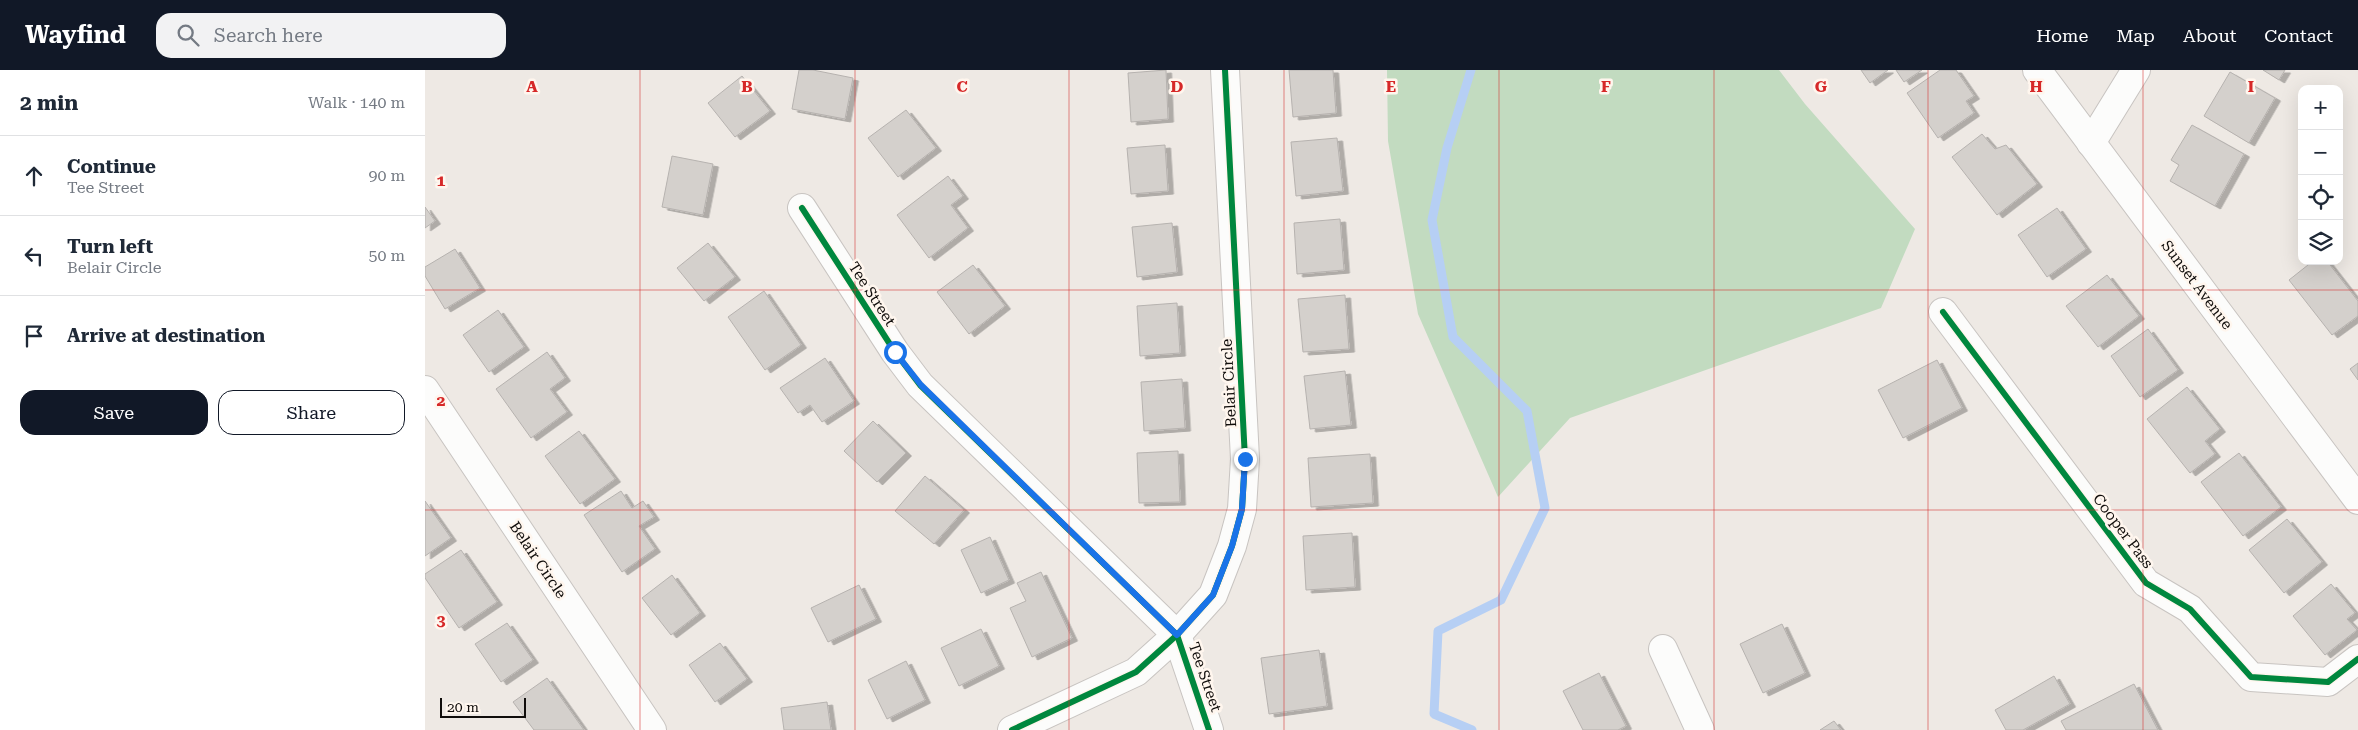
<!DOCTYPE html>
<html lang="en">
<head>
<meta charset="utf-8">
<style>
  :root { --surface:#fff; --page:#f2f2f3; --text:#1f2937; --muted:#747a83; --line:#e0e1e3; --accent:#111827 }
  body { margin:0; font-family:"Roboto Serif",serif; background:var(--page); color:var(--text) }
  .controls { position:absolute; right:15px; top:15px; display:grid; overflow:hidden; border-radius:10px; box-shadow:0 5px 20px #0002 }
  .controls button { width:45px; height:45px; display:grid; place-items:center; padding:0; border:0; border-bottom:1px solid var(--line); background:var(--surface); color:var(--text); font:25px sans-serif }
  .scale { position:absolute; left:15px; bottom:12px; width:86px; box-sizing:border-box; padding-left:5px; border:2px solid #100d0b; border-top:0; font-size:14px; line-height:18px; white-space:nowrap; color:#100d0b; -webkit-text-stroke:4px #fff6ee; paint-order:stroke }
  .stop { position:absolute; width:15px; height:15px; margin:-11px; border:4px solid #1a73e8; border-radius:50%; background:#fff }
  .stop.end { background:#1a73e8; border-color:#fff; box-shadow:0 1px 5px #0008 }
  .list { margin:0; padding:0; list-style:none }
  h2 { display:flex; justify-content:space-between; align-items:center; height:65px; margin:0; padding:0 20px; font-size:21px }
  h2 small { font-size:16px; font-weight:400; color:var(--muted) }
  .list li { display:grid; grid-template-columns:32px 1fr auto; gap:15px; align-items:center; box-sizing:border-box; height:80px; padding:0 20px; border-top:1px solid var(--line) }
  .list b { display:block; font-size:19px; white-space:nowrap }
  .list p { margin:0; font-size:16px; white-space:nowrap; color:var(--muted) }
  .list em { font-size:16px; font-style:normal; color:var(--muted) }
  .actions { display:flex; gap:10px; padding:15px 20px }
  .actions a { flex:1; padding:11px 0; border:1px solid var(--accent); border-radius:15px; text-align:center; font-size:18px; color:var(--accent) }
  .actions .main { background:var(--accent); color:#fff }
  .icon { flex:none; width:28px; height:28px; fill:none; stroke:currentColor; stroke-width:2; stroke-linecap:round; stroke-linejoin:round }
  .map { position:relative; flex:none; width:1933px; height:660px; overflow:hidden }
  header { display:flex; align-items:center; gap:30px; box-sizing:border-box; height:70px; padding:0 25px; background:var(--accent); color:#fff }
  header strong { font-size:24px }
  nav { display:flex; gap:28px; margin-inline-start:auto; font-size:18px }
  .search { width:350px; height:45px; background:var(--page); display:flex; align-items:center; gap:12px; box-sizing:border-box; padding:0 18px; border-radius:15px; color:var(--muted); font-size:19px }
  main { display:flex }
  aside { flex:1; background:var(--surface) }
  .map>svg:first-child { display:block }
  .green { fill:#c2dbc0 }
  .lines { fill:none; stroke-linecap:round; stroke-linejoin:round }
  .stream { stroke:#b6cff4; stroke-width:9 }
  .building { fill:#d4d0cc; stroke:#b6b2af; filter:url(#shadow) }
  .minor-casing { stroke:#c8c4c1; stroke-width:30 }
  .minor { stroke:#fcfcfb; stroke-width:28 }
  .cycleway-casing { stroke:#fff6ee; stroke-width:9 }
  .cycleway { stroke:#00873e; stroke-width:6 }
  .route { stroke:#1a73e8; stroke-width:6 }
  .grid { fill:none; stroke:#d62828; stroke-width:1; stroke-opacity:0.55 }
  .labels { text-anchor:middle; stroke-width:5; stroke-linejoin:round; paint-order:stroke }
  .street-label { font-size:15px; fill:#100d0b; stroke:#fff6ee }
  .grid-label { font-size:16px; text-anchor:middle; font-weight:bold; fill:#d62828; stroke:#fff6ee; stroke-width:5; stroke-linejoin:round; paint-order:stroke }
</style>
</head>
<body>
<header>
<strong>Wayfind</strong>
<div class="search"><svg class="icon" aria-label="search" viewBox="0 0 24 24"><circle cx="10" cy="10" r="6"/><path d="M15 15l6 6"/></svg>Search here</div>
<nav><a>Home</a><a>Map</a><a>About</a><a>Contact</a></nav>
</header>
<main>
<aside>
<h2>2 min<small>Walk · 140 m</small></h2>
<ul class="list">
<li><svg class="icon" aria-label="ahead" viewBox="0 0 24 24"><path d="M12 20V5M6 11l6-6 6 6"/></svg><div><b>Continue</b><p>Tee Street</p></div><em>90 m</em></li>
<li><svg class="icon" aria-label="left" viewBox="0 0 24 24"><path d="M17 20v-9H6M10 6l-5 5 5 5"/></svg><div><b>Turn left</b><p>Belair Circle</p></div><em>50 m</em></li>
<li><svg class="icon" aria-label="arrive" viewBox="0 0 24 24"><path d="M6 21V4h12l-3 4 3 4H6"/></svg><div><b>Arrive at destination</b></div></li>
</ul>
<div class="actions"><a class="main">Save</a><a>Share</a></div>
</aside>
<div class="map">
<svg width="1933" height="660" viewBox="0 0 1933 660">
  <defs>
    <filter id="shadow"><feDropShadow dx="5.5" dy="3" stdDeviation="0" flood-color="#0004"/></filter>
  </defs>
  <rect width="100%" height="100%" fill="#eee9e4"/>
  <path class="green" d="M962 0H1354L1380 34 1490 159 1456 238 1145 348 1073 427 993 244 963 71Z"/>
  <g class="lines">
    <path class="stream" d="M1046 0 1022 78 1007 150 1028 267 1102 341 1120 438 1076 530 1013 561 1009 644 1047 660"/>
  </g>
  <g class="building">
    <path d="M374 0H388L428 8 420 49 367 39Z"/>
    <path d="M741 0 743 49 706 52 703 3Z"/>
    <path d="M864 0H908L911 43 868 47Z"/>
    <path d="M1436 0H1463L1445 13Z"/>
    <path d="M1471 0H1497L1479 12Z"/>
    <path d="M1515 0H1531L1549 26 1541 31 1549 43 1513 68 1482 23Z"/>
    <path d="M1838 0H1860L1854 10Z"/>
    <path d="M1805 2 1850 28 1824 73 1779 46Z"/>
    <path d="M317 6 345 41 310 67 283 33Z"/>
    <path d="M481 40 511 78 473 107 443 68Z"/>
    <path d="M1767 55 1819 84 1790 136 1745 111 1754 95 1746 90Z"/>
    <path d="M1557 64 1570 79 1581 75 1612 114 1572 145 1527 87Z"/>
    <path d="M912 68 918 121 871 126 866 72Z"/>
    <path d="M740 75 743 121 706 124 702 78Z"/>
    <path d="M247 86 288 94 278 145 237 137Z"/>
    <path d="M523 106 538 126 526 135 543 158 504 188 472 145Z"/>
    <path d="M0 137 10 151 0 158Z"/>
    <path d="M1632 138 1661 179 1622 207 1593 165Z"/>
    <path d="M915 149 919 200 872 204 869 153Z"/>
    <path d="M747 153 752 202 712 207 707 157Z"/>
    <path d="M283 173 310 207 279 231 252 198Z"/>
    <path d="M30 179 55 218 20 239 0 206V197Z"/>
    <path d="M1888 191H1902L1933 231V246L1907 265 1864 210Z"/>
    <path d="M548 195 580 236 544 264 512 222Z"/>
    <path d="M1682 205 1714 246 1673 277 1641 236Z"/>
    <path d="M339 221 376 275 340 300 303 247Z"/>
    <path d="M920 225 924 279 878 282 873 229Z"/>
    <path d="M752 233 755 283 715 286 712 236Z"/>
    <path d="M73 240 99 277 64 302 38 265Z"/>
    <path d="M1723 259 1753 300 1715 327 1686 286Z"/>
    <path d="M122 282 140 308 125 319 142 342 106 368 71 319Z"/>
    <path d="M400 288 429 331 397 352 385 335 373 343 355 318Z"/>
    <path d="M1512 290 1537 338 1478 368 1453 320Z"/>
    <path d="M1933 293V310L1925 299Z"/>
    <path d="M920 301 926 355 885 359 879 306Z"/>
    <path d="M757 309 760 358 719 361 716 312Z"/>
    <path d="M1762 317 1795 359 1780 371 1790 384 1765 403 1722 349Z"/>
    <path d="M448 351 481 383 452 412 419 381Z"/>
    <path d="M154 361 190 409 155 434 120 386Z"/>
    <path d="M753 381 755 432 714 433 712 383Z"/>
    <path d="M1814 383 1856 437 1818 466 1776 412Z"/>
    <path d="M945 384 948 433 886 437 883 388Z"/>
    <path d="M500 406 539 440 509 474 470 441Z"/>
    <path d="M196 421 207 438 218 431 229 447 214 456 230 479 197 502 159 445Z"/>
    <path d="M0 431 26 468 0 486Z"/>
    <path d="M1862 449 1897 492 1859 523 1824 480Z"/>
    <path d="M927 463 930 517 881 520 878 466Z"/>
    <path d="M565 467 584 510 556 523 536 480Z"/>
    <path d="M36 480 72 532 34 558 0 508V504Z"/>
    <path d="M616 502 647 568 607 587 585 538 601 531 592 513Z"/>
    <path d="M247 505 275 543 246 565 217 528Z"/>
    <path d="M1906 514 1930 543 1922 549 1932 560 1900 585 1868 546Z"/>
    <path d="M434 515 451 549 403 572 386 538Z"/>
    <path d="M82 553 108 590 76 612 50 574Z"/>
    <path d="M1357 554 1380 603 1338 623 1315 574Z"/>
    <path d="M556 559 574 596 534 616 516 578Z"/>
    <path d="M295 573 322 609 290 632 264 595Z"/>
    <path d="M894 580 902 636 844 644 836 588Z"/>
    <path d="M481 591 500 630 462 649 443 610Z"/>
    <path d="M1174 603 1201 656 1193 660H1158L1138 621Z"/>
    <path d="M1629 606 1645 634 1598 660H1581L1570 640Z"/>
    <path d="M122 608 159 660H109L88 632Z"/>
    <path d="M1709 614 1733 660H1641L1636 651Z"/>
    <path d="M402 632 406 660H359L356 638Z"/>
    <path d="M1409 651 1416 660H1395Z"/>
  </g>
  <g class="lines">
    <g class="minor-casing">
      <g id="minor">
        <path d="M1612 0 1933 430"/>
        <path d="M1666 73 1711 0"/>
        <path d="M377 138 470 282 495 315 752 565 784 660"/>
        <path d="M1518 242 1721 513 1765 539 1826 607 1903 612 1933 589"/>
        <path d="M0 320 227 660"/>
        <path d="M1238 579 1275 660"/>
        <path d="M587 660 711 602 752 565 788 525 807 476 817 439 820 389 800 0"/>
      </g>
    </g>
    <use href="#minor" class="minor"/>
    <g class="cycleway-casing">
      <g id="cycleway">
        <path d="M377 138 470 282 495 315 752 565 784 660"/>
        <path d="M1518 242 1721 513 1765 539 1826 607 1903 612 1933 589"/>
        <path d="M587 660 711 602 752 565 788 525 807 476 817 439 820 389 800 0"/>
      </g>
    </g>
    <use href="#cycleway" class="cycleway"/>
  </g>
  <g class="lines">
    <path class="route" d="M470 282 496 315 752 565 788 525 807 476 817 439 820 389"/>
  </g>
  <path class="grid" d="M215 0V660M430 0V660M644 0V660M859 0V660M1074 0V660M1289 0V660M1503 0V660M1718 0V660M0 220H1933M0 440H1933"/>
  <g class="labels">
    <g class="street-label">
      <text transform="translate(1772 215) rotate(53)" y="5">Sunset Avenue</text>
      <text transform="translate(447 224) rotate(57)" y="5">Tee Street</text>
      <text transform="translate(804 313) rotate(-93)" y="5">Belair Circle</text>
      <text transform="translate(1698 461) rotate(53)" y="5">Cooper Pass</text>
      <text transform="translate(113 490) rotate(56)" y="5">Belair Circle</text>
      <text transform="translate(780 607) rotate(71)" y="5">Tee Street</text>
    </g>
  </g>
  <g class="grid-label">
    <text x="107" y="22">A</text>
    <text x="322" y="22">B</text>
    <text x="537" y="22">C</text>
    <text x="752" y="22">D</text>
    <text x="966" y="22">E</text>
    <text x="1181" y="22">F</text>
    <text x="1396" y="22">G</text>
    <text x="1611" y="22">H</text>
    <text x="1826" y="22">I</text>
    <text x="16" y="116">1</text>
    <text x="16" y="336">2</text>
    <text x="16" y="556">3</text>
  </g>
</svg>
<div class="controls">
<button>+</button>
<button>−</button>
<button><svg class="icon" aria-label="locate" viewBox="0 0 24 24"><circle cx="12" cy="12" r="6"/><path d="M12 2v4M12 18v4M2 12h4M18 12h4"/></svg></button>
<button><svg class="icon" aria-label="layers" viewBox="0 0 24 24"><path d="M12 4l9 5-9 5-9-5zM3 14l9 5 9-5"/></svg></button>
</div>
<div class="scale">20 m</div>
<div class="stop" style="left:470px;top:282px"></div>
<div class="stop end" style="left:820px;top:389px"></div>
</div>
</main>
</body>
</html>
